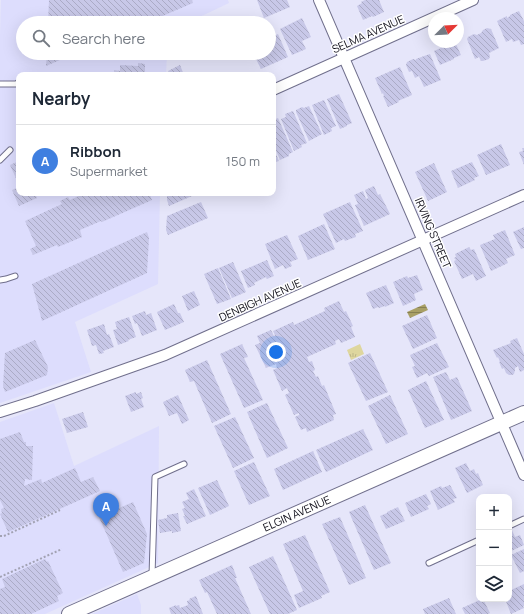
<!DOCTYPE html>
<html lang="en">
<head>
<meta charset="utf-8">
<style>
  :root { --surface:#fff; --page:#f6f6f7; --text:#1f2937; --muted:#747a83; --line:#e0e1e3; --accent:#ea580c }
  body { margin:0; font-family:Manrope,sans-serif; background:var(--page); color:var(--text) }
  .controls { position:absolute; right:12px; bottom:12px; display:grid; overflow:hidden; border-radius:8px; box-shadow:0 4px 16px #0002 }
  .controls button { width:36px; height:36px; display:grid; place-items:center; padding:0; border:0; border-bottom:1px solid var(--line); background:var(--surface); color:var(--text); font:20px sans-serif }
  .compass { position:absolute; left:428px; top:12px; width:36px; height:36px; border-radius:50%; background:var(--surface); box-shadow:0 4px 16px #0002; rotate:66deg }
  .you { position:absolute; left:276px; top:352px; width:14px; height:14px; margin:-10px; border:3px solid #fff; border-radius:50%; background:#1a73e8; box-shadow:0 0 0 6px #1a73e833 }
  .badge { display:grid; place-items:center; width:26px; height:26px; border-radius:50%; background:var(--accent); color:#fff; font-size:13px; font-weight:700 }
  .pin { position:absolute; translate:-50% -33px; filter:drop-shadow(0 1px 2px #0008) }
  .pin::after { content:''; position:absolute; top:21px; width:14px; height:12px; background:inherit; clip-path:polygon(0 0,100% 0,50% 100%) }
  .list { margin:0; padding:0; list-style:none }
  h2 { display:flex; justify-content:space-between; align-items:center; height:52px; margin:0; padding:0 16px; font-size:17px }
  h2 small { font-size:13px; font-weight:400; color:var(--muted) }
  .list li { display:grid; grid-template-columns:26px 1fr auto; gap:12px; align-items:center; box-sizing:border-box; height:72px; padding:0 16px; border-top:1px solid var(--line) }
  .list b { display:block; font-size:15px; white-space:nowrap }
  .list p { margin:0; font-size:13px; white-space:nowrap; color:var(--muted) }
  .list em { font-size:13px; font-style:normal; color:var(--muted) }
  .icon { flex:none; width:22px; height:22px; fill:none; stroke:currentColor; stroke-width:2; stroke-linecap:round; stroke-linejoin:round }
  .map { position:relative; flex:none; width:524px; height:614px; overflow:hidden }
  .search { position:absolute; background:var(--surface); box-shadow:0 4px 16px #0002; left:16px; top:16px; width:260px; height:44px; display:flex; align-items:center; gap:10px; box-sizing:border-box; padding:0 14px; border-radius:22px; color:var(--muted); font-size:15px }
  .panel { position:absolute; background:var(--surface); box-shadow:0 4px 16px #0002; left:16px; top:72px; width:260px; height:124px; border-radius:8px }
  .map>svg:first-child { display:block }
  .built { fill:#ddddfd }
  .park { fill:url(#park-tufts) }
  .water { fill:url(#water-rules) }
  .building { fill:url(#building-back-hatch) }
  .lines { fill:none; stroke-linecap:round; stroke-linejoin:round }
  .lane-casing { stroke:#706f8c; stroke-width:7 }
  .street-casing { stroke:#706f8c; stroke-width:12 }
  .secondary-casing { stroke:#706f8c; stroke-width:16 }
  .path { stroke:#a2a2b3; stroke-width:2; stroke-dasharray:2 2; stroke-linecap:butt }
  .lane { stroke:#fff; stroke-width:5 }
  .street { stroke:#fff; stroke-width:10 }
  .secondary { stroke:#fff; stroke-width:14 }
  .labels { text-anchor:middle; stroke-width:3; stroke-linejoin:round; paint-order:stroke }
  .street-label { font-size:11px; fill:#0f0e19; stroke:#fff }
</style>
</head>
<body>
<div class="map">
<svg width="524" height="614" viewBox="0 0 524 614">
  <defs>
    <pattern id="park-tufts" width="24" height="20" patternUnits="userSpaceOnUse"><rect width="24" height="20" fill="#ded69e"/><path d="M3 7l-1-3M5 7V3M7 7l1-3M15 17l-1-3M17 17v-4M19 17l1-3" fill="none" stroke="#bdb688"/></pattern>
    <pattern id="water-rules" width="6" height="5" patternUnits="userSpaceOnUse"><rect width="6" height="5" fill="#a89f65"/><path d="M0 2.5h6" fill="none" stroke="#878052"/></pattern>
    <pattern id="building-back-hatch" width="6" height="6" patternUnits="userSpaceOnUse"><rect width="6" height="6" fill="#c8c8e8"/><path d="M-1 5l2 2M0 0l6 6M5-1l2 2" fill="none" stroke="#ababc6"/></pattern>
  </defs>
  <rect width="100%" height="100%" fill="#e6e6fa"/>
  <g class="built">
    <path d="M1 0H228L229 3 187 23H23V53H167L166 75H19V193H160L158 284 75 322 91 372 0 403V36Z"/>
    <path d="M54 403 74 466 159 426 158 563 45 614H0V422Z"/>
    <path d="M137 594 141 605V614H92Z"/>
  </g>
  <path class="park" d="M360 344 364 354 351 360 347 350Z"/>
  <path class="water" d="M425 304 428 310 410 318 407 312Z"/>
  <g class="building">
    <path d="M49 0H192L193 3 146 23H48Z"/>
    <path d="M257 0H287L290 7 264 18Z"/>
    <path d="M365 0H379L384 12 373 17 372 16 363 20 357 6 362 3 361 2Z"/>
    <path d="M519 11 524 21V44L521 45 519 40 513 42 512 39 506 42 497 21 507 16V18L510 16V15Z"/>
    <path d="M302 18 311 37 302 41 306 49 292 55 280 29Z"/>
    <path d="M487 28 491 29 499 48 489 53 490 56 489 59 483 61H481L479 57 475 59 467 39 468 37 474 34 477 35 481 33 483 30Z"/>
    <path d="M278 34 288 57 261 69 253 53H269V38Z"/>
    <path d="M448 42H455L461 55 454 58V59L440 65 434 51 443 47 442 45Z"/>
    <path d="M47 53H76L46 66Z"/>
    <path d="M430 54 441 80 424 87 419 76 415 78 412 71 409 72 406 65 407 62 413 59 416 60V59L424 56Z"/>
    <path d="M138 63 145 64V75H114V70L120 71V65L138 66Z"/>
    <path d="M180 65 184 75H170L168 71Z"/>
    <path d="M400 67 412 95 398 101 399 102 388 107 383 96H384L383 93 382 94 375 78Z"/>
    <path d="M339 94 352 123 347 125V126L340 129 327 99Z"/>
    <path d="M324 100 336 126 331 128 332 131 324 135 312 105Z"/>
    <path d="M309 106 322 134 309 141 296 112V110L302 107 304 108Z"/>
    <path d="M293 111 307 143 301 145 302 147 294 151 281 119 286 117 285 114Z"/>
    <path d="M278 118 293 152 289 154V156L280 160 273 143V120Z"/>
    <path d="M501 144 510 165 486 175 477 155Z"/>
    <path d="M273 148 279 161 273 163Z"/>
    <path d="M522 148H524V165L519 152 523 151Z"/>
    <path d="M19 161V185L10 165Z"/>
    <path d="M472 162 479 176 474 178 475 180 458 188 451 171Z"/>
    <path d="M434 163 447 192 428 201 415 172Z"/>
    <path d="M374 186 378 195 380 194 390 214 364 226 355 205 358 204 354 195 363 191 366 199 368 198 365 190Z"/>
    <path d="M19 187V193H44L36 196 37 198 19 206 12 190Z"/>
    <path d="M85 193H149L152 200 102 222 101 221 80 230 82 237 58 247 57 245 33 255 30 249 36 246 25 221 62 204 60 201 68 197 70 200Z"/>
    <path d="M167 193H190L192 196 169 206 167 200Z"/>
    <path d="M201 202 208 218 168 235 166 230 167 216Z"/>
    <path d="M350 202 363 231 355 234 356 237 350 239 345 241 344 239 336 243 323 214Z"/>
    <path d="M324 224 335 249 308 260 298 236Z"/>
    <path d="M524 227V248L521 249 513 232Z"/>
    <path d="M505 230 515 255 506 259 508 263 491 271 480 245 495 239 493 235Z"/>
    <path d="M147 232 149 238 147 273 42 321 32 284Z"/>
    <path d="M287 235 298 259 290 262 292 266 285 269 283 265 275 269 265 244Z"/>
    <path d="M469 247 471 250 474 249 486 276 476 281 473 274 462 279 454 261 456 260 454 258 456 257 455 254Z"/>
    <path d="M267 260 274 276 267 279 266 277 254 283 255 285 248 288 241 271Z"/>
    <path d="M233 262 246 292 232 298 219 268Z"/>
    <path d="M218 268 231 299 217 304 204 274Z"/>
    <path d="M417 275 423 290 414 294 416 300 403 306 393 282 407 276 408 278Z"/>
    <path d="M386 285 394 303 385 307V306L379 308 378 307 373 309 366 293Z"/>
    <path d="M194 291 200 305 188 311 182 296Z"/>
    <path d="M339 301 344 312 346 311 353 326 351 327 355 337 341 343 339 339 335 341 336 344 307 357 309 362 312 361 315 370 313 371 316 377 318 376 322 386 324 385 336 414 333 415 334 420 307 432 306 428 301 430 295 417 299 415V413L294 415 285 395 289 393 287 388 282 391 273 370 277 368 276 364 266 368 255 345 260 343 257 336 271 330 274 336 275 335 273 331 293 322 294 325 325 311 324 308Z"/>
    <path d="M174 304 178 313H180L184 322 165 330 157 312Z"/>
    <path d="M145 311 146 315 151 313 157 330 142 336 137 323 135 324 132 316Z"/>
    <path d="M427 315 437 338 413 349 402 326Z"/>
    <path d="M129 317 136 337 128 340 129 341 118 345 113 330 117 329 115 322Z"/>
    <path d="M104 324 107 335 109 334 114 347 103 351 104 353 99 354 96 345 92 346 87 330Z"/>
    <path d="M517 338 524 354V370L520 372 518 366 515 368V370L514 374 512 375H509L506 373 504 368 502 369 499 362H500L498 357 497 358 493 350 511 343 510 341Z"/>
    <path d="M35 340 48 367 47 375 5 392 3 386 5 353Z"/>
    <path d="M437 343 449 367 429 376 427 373 417 378 412 367 415 366 410 355Z"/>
    <path d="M242 344 248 357 244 358 263 400 244 408 220 354Z"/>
    <path d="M370 353 388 392 366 401 348 363Z"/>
    <path d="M207 360 231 414 212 423 194 381 190 382 185 370Z"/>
    <path d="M446 372 450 380 457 377 472 411 451 420 433 377Z"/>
    <path d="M426 381 444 420 425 428 408 390Z"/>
    <path d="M136 392V394L141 392 143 398 141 399 144 407 131 412 125 396Z"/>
    <path d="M178 395 189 420 182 424 177 413 169 416 163 402Z"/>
    <path d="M390 395 408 434 386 444 368 406Z"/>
    <path d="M267 403 288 448 267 458 247 412Z"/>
    <path d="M83 412 88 427 67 433 62 419Z"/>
    <path d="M235 417 254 458 233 468 214 426Z"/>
    <path d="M363 429 373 450 326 472 316 450Z"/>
    <path d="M20 432 24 442H26V446H33L32 480 25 479 24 486 41 479 42 483 75 468 81 482 93 477 100 491 8 532 0 514 2 513 1 509 4 508 0 500V439Z"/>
    <path d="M313 451 322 472 283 490 274 469Z"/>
    <path d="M254 462 270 496 249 505 234 471Z"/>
    <path d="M466 463 470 471 474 469 476 474 478 473 483 485 467 493 455 468Z"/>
    <path d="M217 480 229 506 210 515 198 488Z"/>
    <path d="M450 485 457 498 453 499 455 502 438 510 430 491 441 486 442 488Z"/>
    <path d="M194 489 206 516 187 524 183 516H185L182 509 185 508 182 502 189 499 186 493Z"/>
    <path d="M426 494 431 504 427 506 429 509 411 517 405 503Z"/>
    <path d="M133 502 147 534 144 563 123 572 99 517Z"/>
    <path d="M365 505 391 563 374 570 349 512Z"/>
    <path d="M398 507 405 521 386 529 380 516 387 513V512Z"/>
    <path d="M178 513 181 531 172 533V531L160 533 158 520 167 518V515Z"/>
    <path d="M340 517 366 578 349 585 322 524Z"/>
    <path d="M511 528 515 537 520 535 524 545 509 552V529Z"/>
    <path d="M305 535 330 592 321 596 322 598 299 608 294 595 303 591 283 544Z"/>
    <path d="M524 549V571L520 573 511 555Z"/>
    <path d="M273 556 297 610 288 614H270L249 567Z"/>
    <path d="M45 559 47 562 48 561 63 593 57 596 59 601 31 614H0V589L5 587 2 579Z"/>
    <path d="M232 565 237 578H235L251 614H217L207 592 205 593 199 580Z"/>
    <path d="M524 584V606L523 607 524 608 511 614 505 599H509V591Z"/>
    <path d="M196 596 203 614H171L169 608 176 605V606L179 605 180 608 188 605 187 601 190 600 189 599Z"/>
    <path d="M449 598 456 614H425L423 609Z"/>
    <path d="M482 599H483L490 613 488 614H465L462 608Z"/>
  </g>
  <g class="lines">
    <g class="lane-casing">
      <g id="lane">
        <path d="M0 84H16L19 82"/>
        <path d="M0 160 10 150"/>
        <path d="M0 280 6 279 15 276"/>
        <path d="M509 526 524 519"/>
        <path d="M429 563 479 540"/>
        <path d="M152 576 155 477 184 464"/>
      </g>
    </g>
    <g class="street-casing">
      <g id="street">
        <path d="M319 0 524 475"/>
        <path d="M273 90 473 0"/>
        <path d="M0 412 35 401 165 355 524 195"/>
      </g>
    </g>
    <g class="secondary-casing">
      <g id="secondary">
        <path id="s1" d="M69 614 524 413"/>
      </g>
    </g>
    <g class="path">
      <path d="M0 536H4L60 510"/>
      <path d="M0 577 62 549"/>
    </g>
    <use href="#lane" class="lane"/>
    <use href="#street" class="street"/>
    <use href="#secondary" class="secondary"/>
  </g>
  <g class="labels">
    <g class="street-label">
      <text transform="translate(368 34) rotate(-24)" y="4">SELMA AVENUE</text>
      <text transform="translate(433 233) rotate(67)" y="4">IRVING STREET</text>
      <text transform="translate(260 300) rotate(-24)" y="4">DENBIGH AVENUE</text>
      <text dy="4" stroke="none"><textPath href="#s1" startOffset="249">ELGIN AVENUE</textPath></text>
    </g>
  </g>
</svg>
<div class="controls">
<button>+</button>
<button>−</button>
<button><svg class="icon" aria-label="layers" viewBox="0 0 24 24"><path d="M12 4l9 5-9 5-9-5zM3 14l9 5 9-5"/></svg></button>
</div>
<svg class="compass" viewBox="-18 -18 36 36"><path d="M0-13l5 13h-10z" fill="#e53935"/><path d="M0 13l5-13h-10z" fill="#747a83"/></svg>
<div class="you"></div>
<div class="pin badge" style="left:106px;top:526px;background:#3f7fe0">A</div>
<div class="search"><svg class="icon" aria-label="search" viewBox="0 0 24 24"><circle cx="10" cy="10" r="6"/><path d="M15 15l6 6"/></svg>Search here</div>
<section class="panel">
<h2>Nearby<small></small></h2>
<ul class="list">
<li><span class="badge" style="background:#3f7fe0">A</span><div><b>Ribbon</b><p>Supermarket</p></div><em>150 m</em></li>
</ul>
</section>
</div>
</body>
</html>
